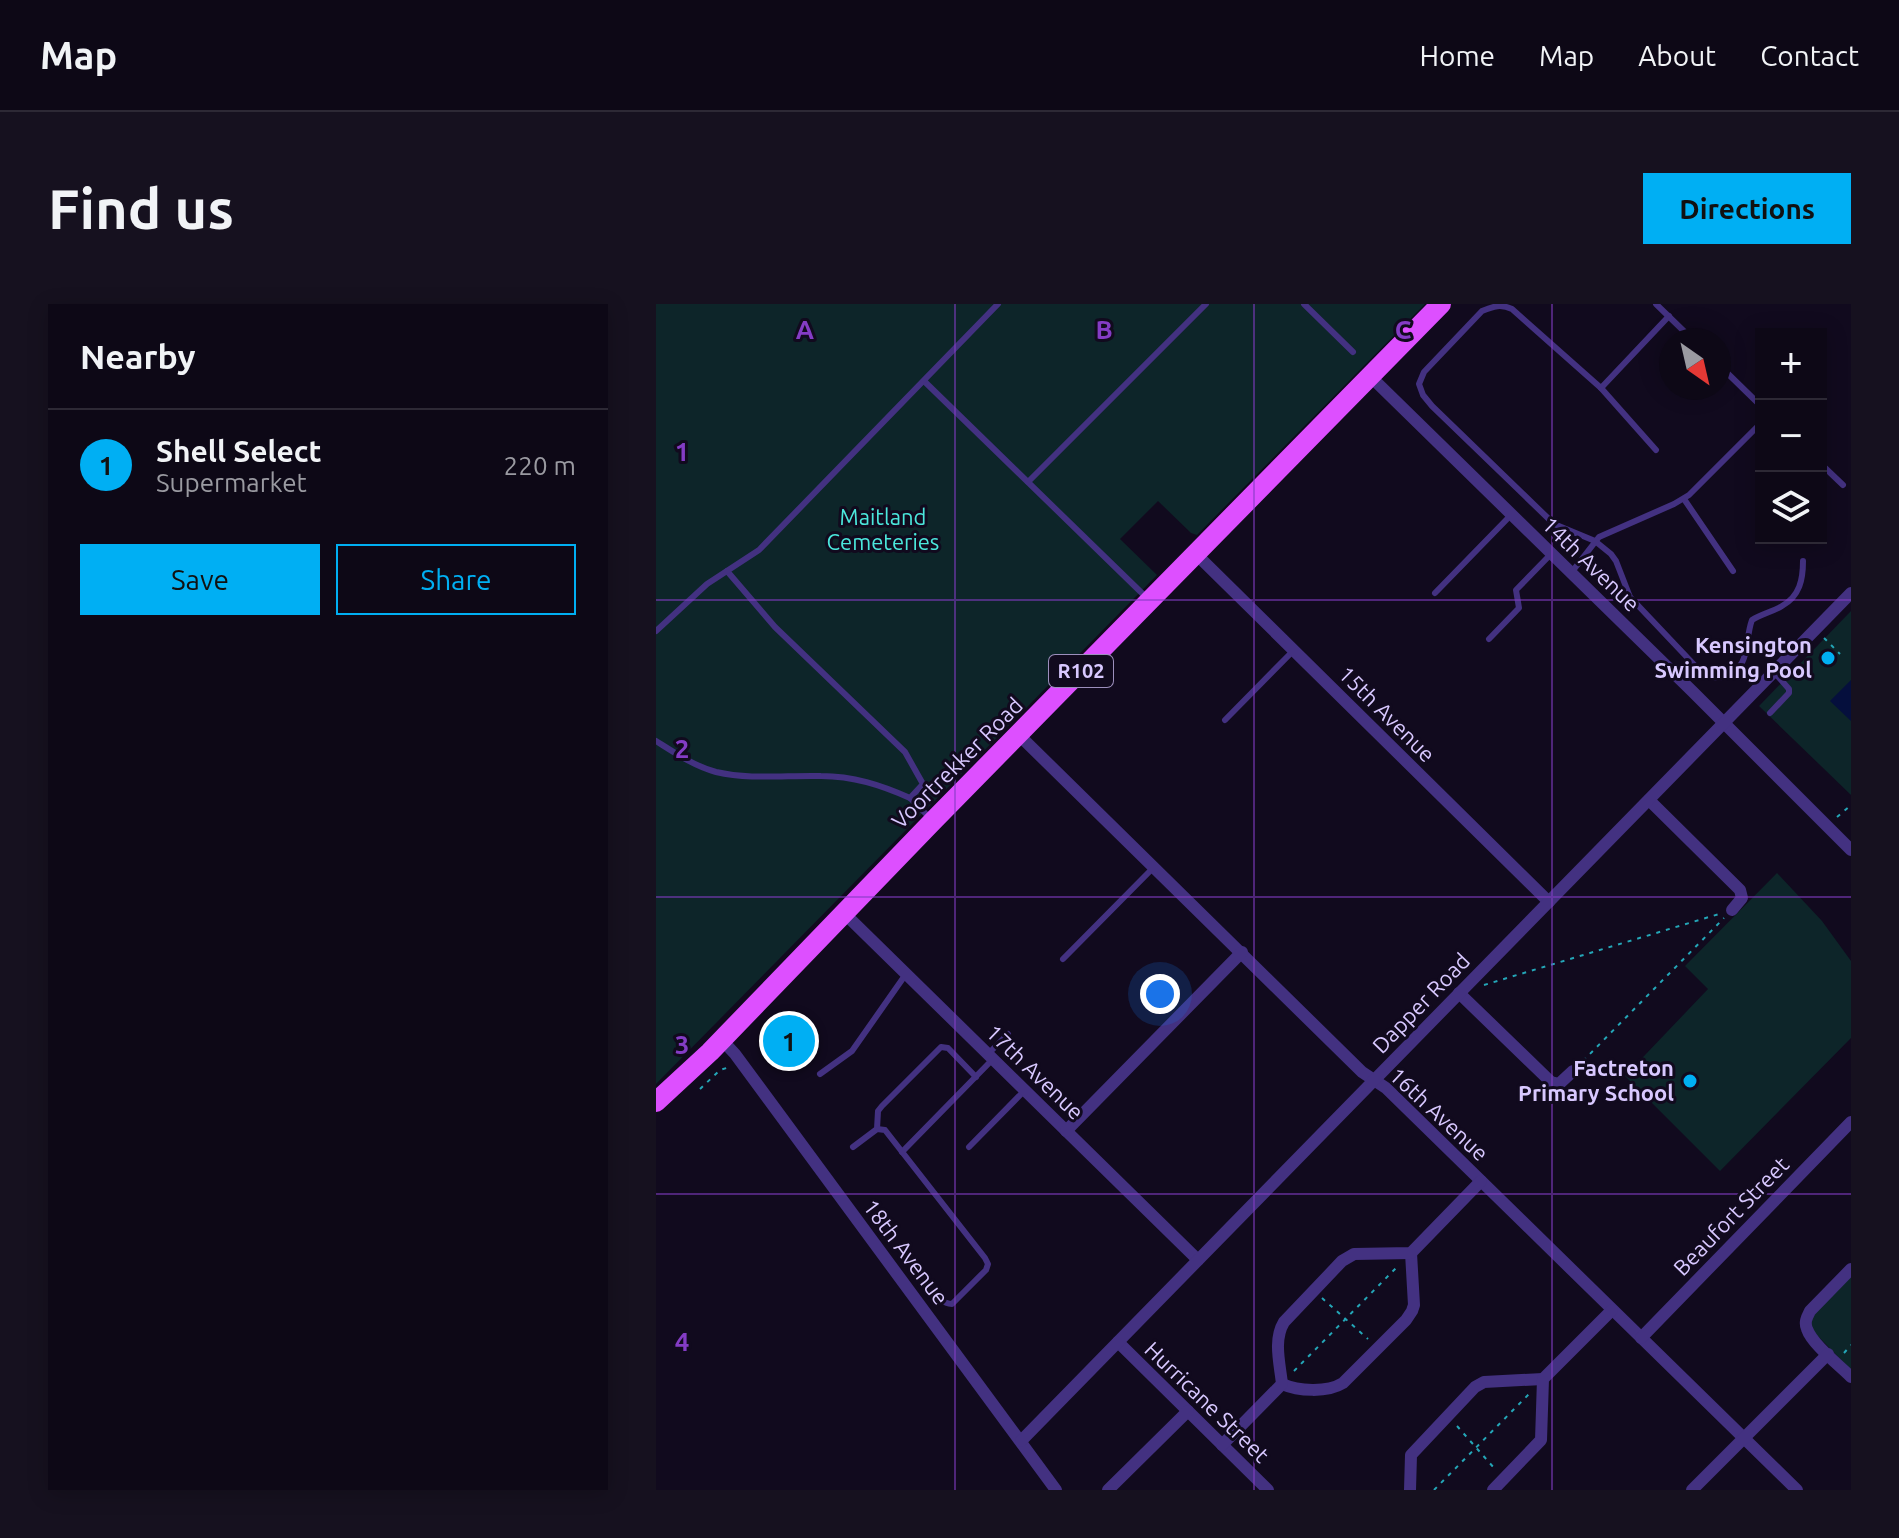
<!DOCTYPE html>
<html lang="en">
<head>
<meta charset="utf-8">
<style>
  :root { --surface:#0d0816; --page:#16111f; --text:#f1f3f6; --muted:#9a9aa1; --line:#2d2935; --accent:#00aff3 }
  body { margin:0; font-family:Ubuntu,sans-serif; background:var(--page); color:var(--text) }
  .controls { position:absolute; right:24px; top:24px; display:grid; overflow:hidden; border-radius:0px; box-shadow:0 4px 20px #0003 }
  .controls button { width:72px; height:72px; display:grid; place-items:center; padding:0; border:0; border-bottom:2px solid var(--line); background:var(--surface); color:var(--text); font:40px sans-serif }
  .compass { position:absolute; left:1003px; top:24px; width:72px; height:72px; border-radius:50%; background:var(--surface); box-shadow:0 4px 20px #0003; rotate:146deg }
  .you { position:absolute; left:504px; top:690px; width:28px; height:28px; margin:-20px; border:6px solid #fff; border-radius:50%; background:#1a73e8; box-shadow:0 0 0 12px #1a73e833 }
  .badge { display:grid; place-items:center; width:52px; height:52px; border-radius:50%; background:var(--accent); color:#111; font-size:26px; font-weight:700 }
  .pin { position:absolute; translate:-50% -50%; border:4px solid #fff; box-shadow:0 2px 8px #0006 }
  .list { margin:0; padding:0; list-style:none }
  h2 { display:flex; justify-content:space-between; align-items:center; height:104px; margin:0; padding:0 32px; font-size:34px }
  h2 small { font-size:26px; font-weight:400; color:var(--muted) }
  .list li { display:grid; grid-template-columns:52px 1fr auto; gap:24px; align-items:center; box-sizing:border-box; height:112px; padding:0 32px; border-top:2px solid var(--line) }
  .list b { display:block; font-size:30px; white-space:nowrap }
  .list p { margin:0; font-size:26px; white-space:nowrap; color:var(--muted) }
  .list em { font-size:26px; font-style:normal; color:var(--muted) }
  .actions { display:flex; gap:16px; padding:24px 32px }
  .actions a { flex:1; padding:18px 0; border:2px solid var(--accent); border-radius:0px; text-align:center; font-size:28px; color:var(--accent) }
  .actions .main { background:var(--accent); color:#111 }
  .icon { flex:none; width:44px; height:44px; fill:none; stroke:currentColor; stroke-width:2; stroke-linecap:round; stroke-linejoin:round }
  .map { position:relative; flex:none; width:1195px; height:1186px; overflow:hidden; border-radius:0px }
  header { display:flex; align-items:center; gap:48px; box-sizing:border-box; height:112px; padding:0 40px; background:var(--surface); border-bottom:2px solid var(--line) }
  header strong { font-size:38px }
  nav { display:flex; gap:44px; margin-inline-start:auto; font-size:28px }
  .intro { display:flex; align-items:center; justify-content:space-between; box-sizing:border-box; height:192px; padding:0 48px }
  h1 { margin:0; font-size:56px }
  .button { padding:20px 36px; border-radius:0px; background:var(--accent); color:#111; font-size:28px; font-weight:700 }
  main { display:flex; gap:48px; padding:0 48px }
  aside { flex:1; background:var(--surface); border-radius:0px; box-shadow:0 4px 20px #0003 }
  .map>svg:first-child { display:block }
  .green { fill:#0d2529 }
  .water { fill:#050f3d }
  .lines { fill:none; stroke-linecap:round; stroke-linejoin:round }
  .path { stroke:#24a6b7; stroke-width:2; stroke-dasharray:4 6; stroke-linecap:butt }
  .lane { stroke:#433181; stroke-width:6 }
  .street { stroke:#433181; stroke-width:12 }
  .primary { stroke:#dd4fff; stroke-width:20 }
  .grid { fill:none; stroke:#843cc5; stroke-width:2; stroke-opacity:0.55 }
  .poi-dot { fill:#00aff3; stroke:#110a1e; stroke-width:3 }
  .labels { text-anchor:middle; stroke-width:6; stroke-linejoin:round; paint-order:stroke }
  .shield { fill:#110a1e; stroke:#9c8fbc; stroke-width:2 }
  .shield-label { font-size:20px; font-weight:bold; fill:#d8c8ff }
  .park-label { font-size:22px; fill:#4be7dc; stroke:#110a1e }
  .street-label { font-size:22px; fill:#d8c8ff; stroke:#110a1e }
  .poi-label { font-size:22px; font-weight:bold; fill:#d8c8ff; stroke:#110a1e; text-anchor:end }
  .grid-label { font-size:26px; text-anchor:middle; font-weight:bold; fill:#843cc5; stroke:#110a1e; stroke-width:6; stroke-linejoin:round; paint-order:stroke }
</style>
</head>
<body>
<header>
<strong>Map</strong>
<nav><a>Home</a><a>Map</a><a>About</a><a>Contact</a></nav>
</header>
<div class="intro"><h1>Find us</h1><a class="button">Directions</a></div>
<main>
<aside>
<h2>Nearby<small></small></h2>
<ul class="list">
<li><span class="badge">1</span><div><b>Shell Select</b><p>Supermarket</p></div><em>220 m</em></li>
</ul>
<div class="actions"><a class="main">Save</a><a>Share</a></div>
</aside>
<div class="map">
<svg width="1195" height="1186" viewBox="0 0 1195 1186">
  <rect width="100%" height="100%" fill="#110a1e"/>
  <g class="green">
    <path d="M0 0H769L541 231 535 229 502 197 464 235 501 271 0 780Z"/>
    <path d="M1195 307V491L1103 402Z"/>
    <path d="M1121 569 1166 617 1195 657V734L1064 867 969 772 1052 685 1029 662Z"/>
    <path d="M1195 970V1066L1154 1024 1156 1012Z"/>
  </g>
  <path class="water" d="M1195 376V417L1174 397Z"/>
  <g class="lines">
    <g class="path">
      <path d="M1168 334 1184 350"/>
      <path d="M1181 513 1195 501"/>
      <path d="M828 681 1063 610"/>
      <path d="M927 757 1068 614"/>
      <path d="M44 785 64 766 74 763"/>
      <path d="M666 994 712 1035"/>
      <path d="M1188 1049 1195 1041"/>
      <path d="M638 1067 743 961"/>
      <path d="M801 1122 839 1165"/>
      <path d="M778 1186 875 1088"/>
    </g>
    <g class="lane">
      <path d="M648 0 697 48"/>
      <path d="M1000 0 1037 36"/>
      <path d="M1063 61 1105 102"/>
      <path d="M268 77 492 295"/>
      <path d="M945 84 1013 12"/>
      <path d="M1000 146 945 84 856 5C845 0 838 2 826 7L768 68 763 80 767 91 776 102 898 220 939 237 955 250 960 257 974 293 1045 368C1052 373 1060 376 1069 372 1096 363 1088 337 1096 316 1105 310 1116 308 1126 302 1144 292 1147 275 1147 257"/>
      <path d="M1165 160 1187 181"/>
      <path d="M372 178 550 0"/>
      <path d="M1028 195 1077 267"/>
      <path d="M71 267 119 323 249 448 267 480 254 494 275 515"/>
      <path d="M915 269 943 233 1018 200 1033 191 1105 119"/>
      <path d="M779 289 855 211"/>
      <path d="M0 327 51 280 103 246 342 0"/>
      <path d="M833 335 863 304 860 286 895 250"/>
      <path d="M1114 409 1133 389V385L1118 368"/>
      <path d="M569 416 637 347"/>
      <path d="M0 437C19 449 38 462 60 468 95 476 130 471 165 472 197 472 225 481 254 494"/>
      <path d="M407 655 498 563"/>
      <path d="M332 750 352 730"/>
      <path d="M164 770 196 747 250 670"/>
      <path d="M221 825 222 807 226 802 285 743 292 744 320 773"/>
      <path d="M197 843 221 825 229 826 329 954 332 960 330 966 296 1000C285 1000 280 988 275 980"/>
      <path d="M313 843 369 786"/>
      <path d="M246 848 337 755"/>
    </g>
    <g class="street">
      <path d="M714 72 1036 387 1195 546"/>
      <path d="M540 250 893 598"/>
      <path d="M363 431 706 768 730 784 1141 1186"/>
      <path d="M993 496 1084 586 1086 594 1076 606"/>
      <path d="M188 609 542 956"/>
      <path d="M803 689 895 778 903 780 917 767"/>
      <path d="M66 736 79 750 400 1186"/>
      <path d="M410 827 586 648"/>
      <path d="M1195 965 1154 1007C1151 1013 1148 1018 1151 1025 1156 1040 1183 1061 1195 1073"/>
      <path d="M985 1034 1195 818"/>
      <path d="M462 1038 612 1186"/>
      <path d="M626 1080C642 1087 671 1089 687 1079L750 1016 756 1007 758 1001 755 949"/>
      <path d="M365 1137 1195 289"/>
      <path d="M566 1141 626 1080C624 1060 617 1036 628 1018L686 957 698 950 755 949 825 877"/>
      <path d="M452 1186 532 1107"/>
      <path d="M754 1186 755 1151 819 1083 828 1078 887 1075"/>
      <path d="M837 1186 885 1136 887 1075 956 1006"/>
      <path d="M1036 1186 1172 1050"/>
    </g>
    <path class="primary" d="M0 798 54 748 277 517 785 0"/>
  </g>
  <path class="grid" d="M299 0V1186M598 0V1186M896 0V1186M0 296H1195M0 593H1195M0 890H1195"/>
  <g class="poi-dot">
    <circle cx="1172" cy="354" r="8"/>
    <circle cx="1034" cy="777" r="8"/>
  </g>
  <g class="labels">
    <rect class="shield" x="393" y="351" width="64" height="32" rx="6"/>
    <g class="shield-label">
      <text x="425" y="374">R102</text>
    </g>
    <g class="park-label">
      <text x="227" y="221">Maitland<tspan x="227" dy="25">Cemeteries</tspan></text>
    </g>
    <g class="street-label">
      <text transform="translate(935 260) rotate(44)" y="8">14th Avenue</text>
      <text transform="translate(731 410) rotate(45)" y="8">15th Avenue</text>
      <text transform="translate(301 459) rotate(-45)" y="8">Voortrekker Road</text>
      <text transform="translate(765 699) rotate(-46)" y="8">Dapper Road</text>
      <text transform="translate(379 768) rotate(44)" y="8">17th Avenue</text>
      <text transform="translate(783 810) rotate(43)" y="8">16th Avenue</text>
      <text transform="translate(1075 912) rotate(-46)" y="8">Beaufort Street</text>
      <text transform="translate(250 948) rotate(53)" y="8">18th Avenue</text>
      <text transform="translate(551 1098) rotate(44)" y="8">Hurricane Street</text>
    </g>
    <g class="poi-label">
      <text x="1156" y="349">Kensington<tspan x="1156" dy="25">Swimming Pool</tspan></text>
      <text x="1018" y="772">Factreton<tspan x="1018" dy="25">Primary School</tspan></text>
    </g>
  </g>
  <g class="grid-label">
    <text x="149" y="35">A</text>
    <text x="448" y="35">B</text>
    <text x="747" y="35">C</text>
    <text x="26" y="157">1</text>
    <text x="26" y="454">2</text>
    <text x="26" y="750">3</text>
    <text x="26" y="1047">4</text>
  </g>
</svg>
<div class="controls">
<button>+</button>
<button>−</button>
<button><svg class="icon" aria-label="layers" viewBox="0 0 24 24"><path d="M12 4l9 5-9 5-9-5zM3 14l9 5 9-5"/></svg></button>
</div>
<svg class="compass" viewBox="-18 -18 36 36"><path d="M0-13l5 13h-10z" fill="#e53935"/><path d="M0 13l5-13h-10z" fill="#9a9aa1"/></svg>
<div class="you"></div>
<div class="pin badge" style="left:133px;top:737px">1</div>
</div>
</main>
</body>
</html>
